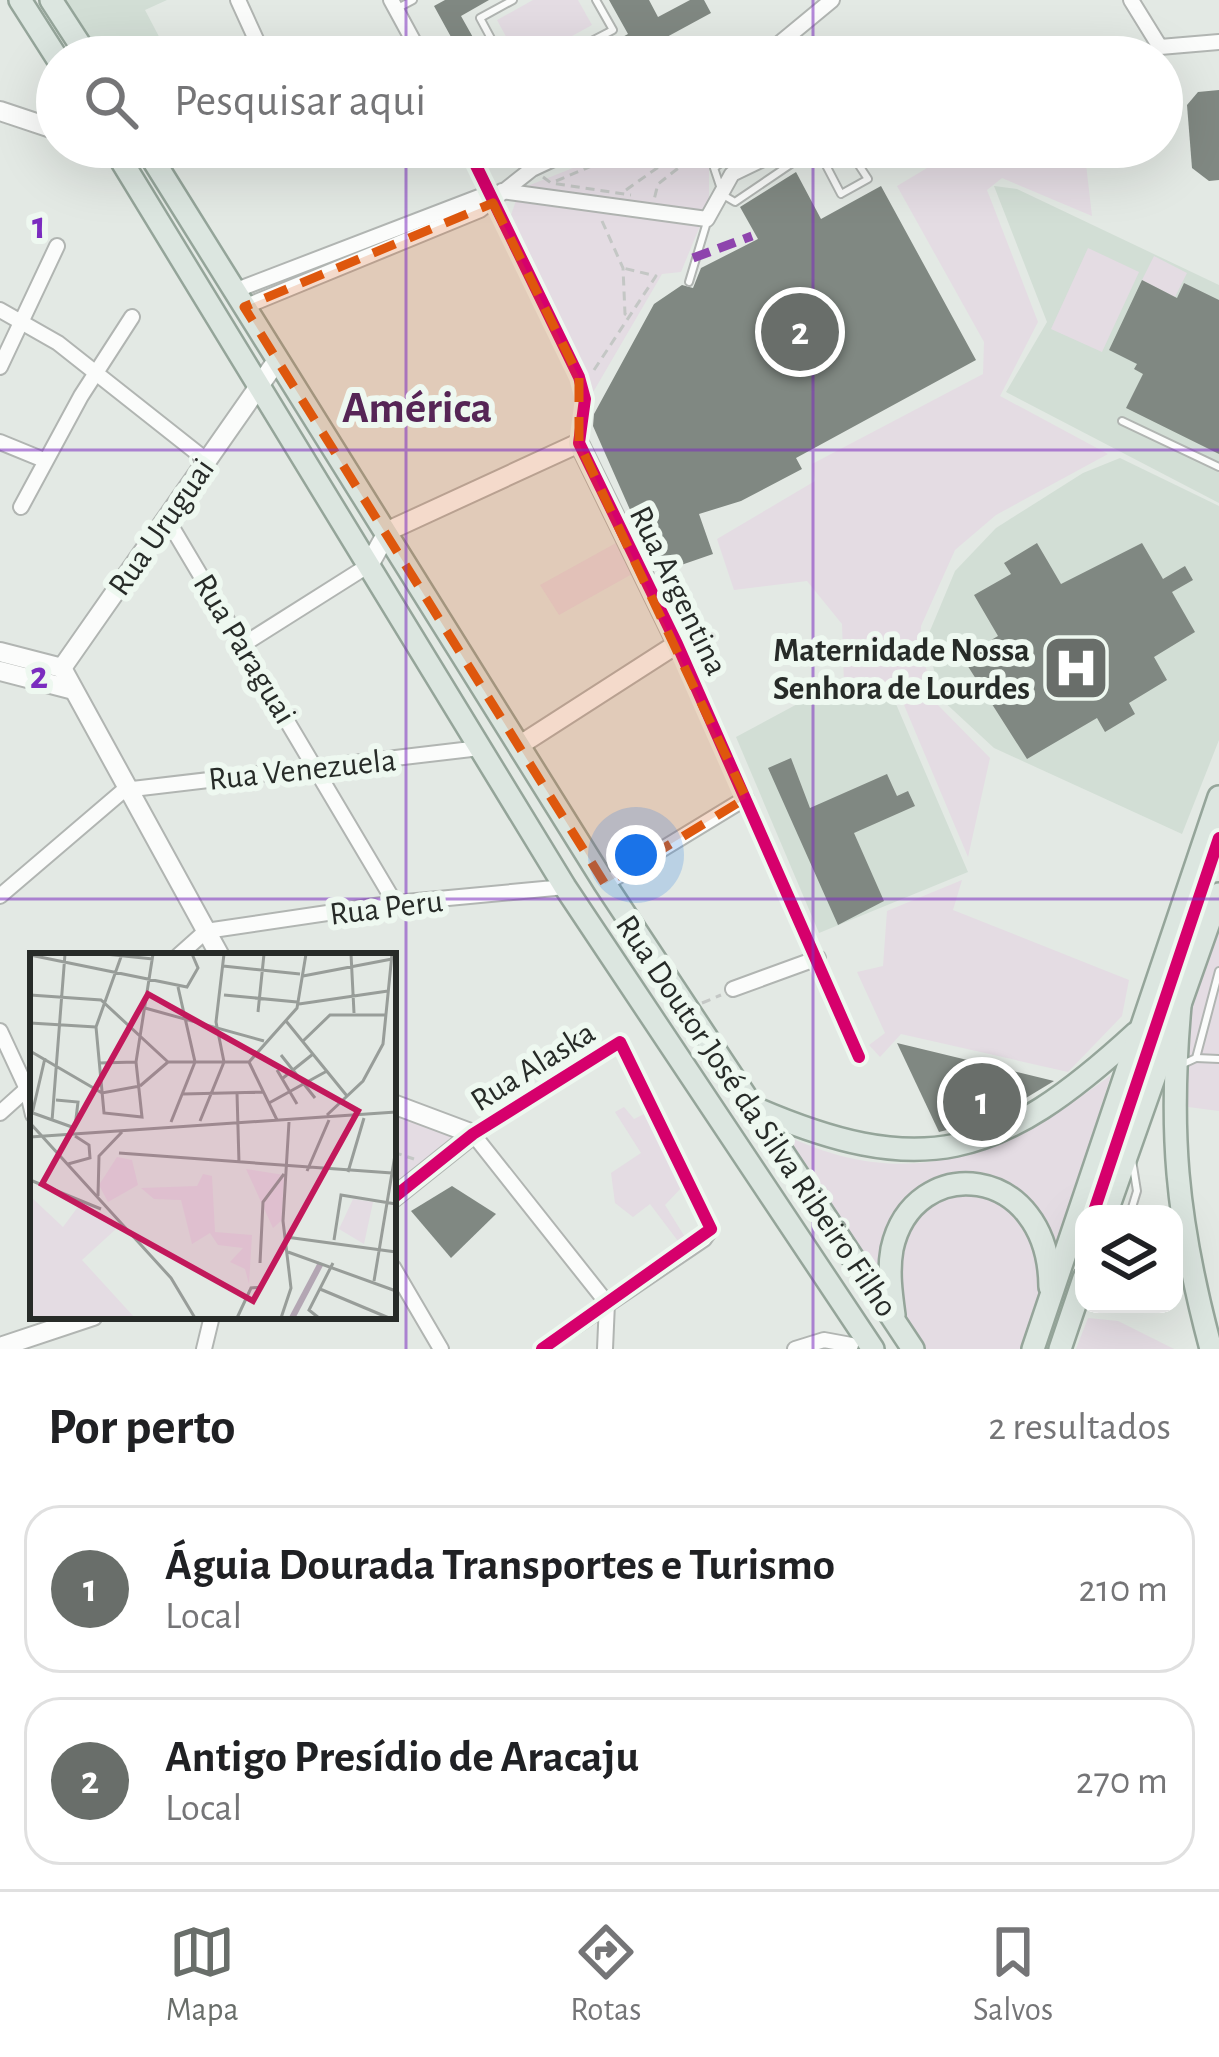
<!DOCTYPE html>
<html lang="pt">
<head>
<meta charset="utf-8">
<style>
  :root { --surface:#fff; --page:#f6f6f6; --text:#202124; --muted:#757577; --line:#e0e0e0; --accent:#696e6a }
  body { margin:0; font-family:"Alegreya Sans",sans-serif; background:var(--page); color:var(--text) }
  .controls { position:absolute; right:36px; bottom:36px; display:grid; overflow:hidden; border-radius:24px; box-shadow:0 12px 48px #0002 }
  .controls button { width:108px; height:108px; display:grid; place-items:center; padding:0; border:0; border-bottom:3px solid var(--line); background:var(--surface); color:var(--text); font:60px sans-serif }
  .you { position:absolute; left:636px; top:855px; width:42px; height:42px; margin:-30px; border:9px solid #fff; border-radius:50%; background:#1a73e8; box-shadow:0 0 0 18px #1a73e833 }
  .badge { display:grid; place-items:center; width:78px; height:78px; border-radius:50%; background:var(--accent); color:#fff; font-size:39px; font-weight:700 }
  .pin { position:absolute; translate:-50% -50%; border:6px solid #fff; box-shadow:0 3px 12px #0006 }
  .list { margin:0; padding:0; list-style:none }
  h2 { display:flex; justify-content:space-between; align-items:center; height:156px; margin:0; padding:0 48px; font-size:51px }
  h2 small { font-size:39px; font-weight:400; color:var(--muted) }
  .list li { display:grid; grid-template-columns:78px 1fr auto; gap:36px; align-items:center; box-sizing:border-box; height:168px; margin:0 24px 24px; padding:0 24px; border:3px solid var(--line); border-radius:36px }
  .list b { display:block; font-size:45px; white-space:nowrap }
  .list p { margin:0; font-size:39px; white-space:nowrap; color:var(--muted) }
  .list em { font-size:39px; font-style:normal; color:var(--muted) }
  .icon { flex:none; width:66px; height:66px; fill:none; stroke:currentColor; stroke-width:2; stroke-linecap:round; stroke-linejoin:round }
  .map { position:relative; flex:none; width:1219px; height:1349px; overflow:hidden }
  .search { position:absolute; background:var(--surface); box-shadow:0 12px 48px #0002; left:36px; right:36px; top:36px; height:132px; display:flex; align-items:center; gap:30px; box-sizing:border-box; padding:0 42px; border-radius:66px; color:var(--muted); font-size:45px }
  .sheet { height:540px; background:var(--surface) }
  nav { display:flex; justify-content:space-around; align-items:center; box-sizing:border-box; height:168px; border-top:3px solid var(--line); background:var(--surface); font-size:33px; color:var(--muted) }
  nav a { display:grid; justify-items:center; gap:6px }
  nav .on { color:var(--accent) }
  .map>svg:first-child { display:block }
  .built { fill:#d2ded5 }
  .green { fill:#e4dce3 }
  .building { fill:#808882 }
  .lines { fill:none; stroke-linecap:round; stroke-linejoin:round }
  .lane-casing { stroke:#b1b5b2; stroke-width:10 }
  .street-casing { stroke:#b1b5b2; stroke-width:18 }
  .secondary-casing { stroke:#b1b5b2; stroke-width:22 }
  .primary-casing { stroke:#95a59a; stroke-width:26 }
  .path { stroke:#c4c7c5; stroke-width:3; stroke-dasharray:9 6; stroke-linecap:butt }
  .lane { stroke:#fbfcfb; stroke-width:6 }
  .street { stroke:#fbfcfb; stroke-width:14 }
  .secondary { stroke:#fbfcfb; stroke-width:18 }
  .primary { stroke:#dce6e0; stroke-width:21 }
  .quiet { stroke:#8e44ad; stroke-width:9; stroke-dasharray:18 9; stroke-linecap:butt }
  .cycleway-casing { stroke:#eef8f0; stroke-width:20 }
  .cycleway { stroke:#d6006c; stroke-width:12 }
  .marked { fill:#de570d; fill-opacity:0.2; stroke:#de570d; stroke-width:9; stroke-dasharray:24 15; stroke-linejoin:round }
  .grid { fill:none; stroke:#7b2cbf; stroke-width:3; stroke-opacity:0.55 }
  .labels { text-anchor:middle; stroke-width:12; stroke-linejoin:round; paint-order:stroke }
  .street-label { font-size:33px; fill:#272b28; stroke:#eef8f0 }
  .poi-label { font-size:33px; font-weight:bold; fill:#272b28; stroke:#eef8f0; text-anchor:end }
  .district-label { font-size:45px; font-weight:bold; fill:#562556; stroke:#eef8f0 }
  .inset-river { fill:none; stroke:#b3a6b3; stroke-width:6 }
  .inset-road { fill:none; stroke:#989d99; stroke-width:3 }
  .view { fill:#c2185b; fill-opacity:0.15; stroke:#c2185b; stroke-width:6 }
  .inset-edge { fill:none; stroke:#272b28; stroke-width:6 }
  .grid-label { font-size:39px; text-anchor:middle; font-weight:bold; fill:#7b2cbf; stroke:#eef8f0; stroke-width:12; stroke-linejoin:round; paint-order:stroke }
</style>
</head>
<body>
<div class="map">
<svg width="1219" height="1349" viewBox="0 0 1219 1349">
  <rect width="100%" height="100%" fill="#e3e9e4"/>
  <g class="built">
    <path d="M64 0H167L145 10 165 48 183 44 190 57H101Z"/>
    <path d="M994 186 1017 189 1219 285V503L1006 392 1047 322Z"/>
    <path d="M1120 458 1219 506V740L1182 834 994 748 940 698 927 638 955 571 996 528 1083 473Z"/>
    <path d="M816 694 893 697 968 872 819 933 736 737Z"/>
  </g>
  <g class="green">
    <path d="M533 0H578L592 25 534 57H517L497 20Z"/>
    <path d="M602 147H735L709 161V204L681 272 662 274 592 394 511 215 520 189 583 164 578 159Z"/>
    <path d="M962 147H1084L1092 216 1002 178 987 190 1038 322 1000 396 1108 454 996 515 955 550 921 626 920 650 938 705 990 758 968 857 899 693 844 684 842 624 807 581 734 590 717 539 815 481 812 464 983 374 984 342 897 186Z"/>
    <path d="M1088 248 1139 272 1102 352 1051 329Z"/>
    <path d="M1154 256 1187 273 1175 297 1142 280Z"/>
    <path d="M616 543 632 574 559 615 540 585Z"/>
    <path d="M962 880 953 910 1129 980 1122 1016 1068 1072 901 1034 880 1057 869 1045 885 1033 857 972 883 966 887 911Z"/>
    <path d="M1219 921V1111L1188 1107 1184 1036Z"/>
    <path d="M1111 1075 1054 1255 1032 1204 990 1181 915 1203 882 1299 771 1128C902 1197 998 1159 1111 1075Z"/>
    <path d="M624 1107 634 1119 648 1112 681 1188 665 1205 688 1242 681 1245 650 1204 633 1217 615 1203 611 1173 641 1153 615 1112Z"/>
    <path d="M393 1114 454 1136 393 1186Z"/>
    <path d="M955 1190H983L1028 1224 1043 1289 1023 1349H918C897 1317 890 1266 904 1230 912 1211 938 1198 955 1190Z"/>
    <path d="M1088 1318 1118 1321 1174 1349H1076Z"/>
  </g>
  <g class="building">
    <path d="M445 0H489L461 16 484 57H462L434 6Z"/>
    <path d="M609 0H649L658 17 690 0H704L711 13 630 57H586L628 34Z"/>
    <path d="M1219 90V180L1209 181 1192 168 1187 105 1198 92Z"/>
    <path d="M796 172 821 219 881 186 976 360 796 458 802 469 741 501 699 514 713 554 658 573 593 426 594 414 654 304 682 285 693 288 701 268 758 239 740 207Z"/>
    <path d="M1142 280 1177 298 1184 283 1219 300V454L1126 408 1143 374 1134 369 1137 364 1109 350Z"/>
    <path d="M1037 543 1061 584 1142 543 1163 579 1185 566 1193 580 1172 592 1195 632 1154 657 1167 680 1129 703 1135 714 1105 732 1097 718 1027 759 962 657 998 636 974 595 1011 574 1004 563Z"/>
    <path d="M791 758 810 808 887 774 897 796 908 791 915 806 854 833 884 901 838 925 768 768Z"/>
    <path d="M897 1043 1054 1081 993 1118 939 1132Z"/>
    <path d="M452 1186 496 1214 451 1258 411 1211Z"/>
  </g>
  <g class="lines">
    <g class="lane-casing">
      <g id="lane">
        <path d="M396 9 413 0"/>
        <path d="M416 40 444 57"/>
        <path d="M501 57 480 18 513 0"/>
        <path d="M561 57 613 30 596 0"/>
        <path d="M743 147 714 168 723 195 735 202 816 147"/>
        <path d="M824 147 818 150 841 194 868 179 847 147"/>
        <path d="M689 282 707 222"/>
        <path d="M1122 421 1219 467"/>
        <path d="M1196 1058 1219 1059"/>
        <path d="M1183 1064 1196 1058 1219 971"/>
        <path d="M1130 1214 1137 1191 1132 1160"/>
      </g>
    </g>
    <g class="street-casing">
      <g id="street">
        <path d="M238 0 264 57"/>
        <path d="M391 0 422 57"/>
        <path d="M1131 0 1160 47 1219 42"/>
        <path d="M763 57 832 0"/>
        <path d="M467 147 579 377 585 399 579 443"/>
        <path d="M502 191 707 219 732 174 788 147"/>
        <path d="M234 291 492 192"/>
        <path d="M244 307 480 210 532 169 579 147"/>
        <path d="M0 310 58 343 206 460"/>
        <path d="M0 367 57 246"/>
        <path d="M0 442 44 460"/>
        <path d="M21 507 81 396 132 317"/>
        <path d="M167 519 395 903"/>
        <path d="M244 644 369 565"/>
        <path d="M677 644 859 1057"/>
        <path d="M605 884 746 798"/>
        <path d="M0 896 124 790 480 748"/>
        <path d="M178 956 206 931 395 903 565 887"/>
        <path d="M733 989 818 958"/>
        <path d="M0 1031 27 1089 33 1115"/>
        <path d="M0 1113 29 1087"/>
        <path d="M393 1267 441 1349"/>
        <path d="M204 1349 212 1316"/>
        <path d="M542 1349 704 1239 711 1229 620 1042 473 1134 607 1303 605 1349"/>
        <path d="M795 1349 824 1340 851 1345"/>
      </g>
    </g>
    <g class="secondary-casing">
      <g id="secondary">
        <path d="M0 111 57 130"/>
        <path d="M369 565 388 531 579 443 677 644 520 745"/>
        <path d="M0 652 62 668"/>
        <path d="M62 668 278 359"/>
        <path d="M62 668 220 956"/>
        <path d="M0 671 70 689"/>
        <path d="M393 1104 473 1134"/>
        <path d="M393 1198 473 1134"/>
        <path d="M0 1347 93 1316"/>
      </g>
    </g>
    <g class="primary-casing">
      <g id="primary">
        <path d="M20 0 57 58"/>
        <path d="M51 0 88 57"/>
        <path d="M113 147 565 887 873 1349"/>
        <path d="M145 147 605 884 913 1349"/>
        <path d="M1181 995C1168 1129 1176 1219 1211 1349"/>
        <path d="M748 1105C922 1182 999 1159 1136 1033"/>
        <path d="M1106 1214 1219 894"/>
        <path d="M894 1315C891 1293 888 1271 892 1249 913 1152 1049 1162 1050 1287"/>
        <path d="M1033 1349 1219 797"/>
        <path d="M1060 1349 1084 1278"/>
      </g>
    </g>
    <g class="path">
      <path d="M543 177 551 183 631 195"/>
      <path d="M556 181 637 147"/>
      <path d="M626 190 681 151 686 162 658 184 654 200"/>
      <path d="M602 221 623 268 625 314 631 318"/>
      <path d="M594 370 656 276 623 268"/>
      <path d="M702 1003 721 995"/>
      <path d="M393 1152 414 1159"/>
    </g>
    <use href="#lane" class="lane"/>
    <use href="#street" class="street"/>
    <use href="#secondary" class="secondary"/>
    <use href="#primary" class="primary"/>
    <path class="quiet" d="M693 258 752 236"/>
    <g class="cycleway-casing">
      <g id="cycleway">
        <path d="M467 147 579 377 585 399 579 443 677 644 859 1057"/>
        <path d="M393 1198 473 1134 620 1042 711 1229 542 1349"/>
        <path d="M1093 1214 1219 838"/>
      </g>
    </g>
    <use href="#cycleway" class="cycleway"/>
  </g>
  <path class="marked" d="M493 203 579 377V443L746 798 605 884 244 307Z"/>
  <path class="grid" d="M406 0V57M813 0V57M406 147V1349M813 147V1349M0 450H1219M0 899H1219"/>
  <defs>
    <g id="hospital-square" transform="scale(3.45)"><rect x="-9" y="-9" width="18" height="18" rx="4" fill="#696e6a" stroke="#eef8f0"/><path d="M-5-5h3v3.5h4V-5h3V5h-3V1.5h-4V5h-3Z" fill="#fff"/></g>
  </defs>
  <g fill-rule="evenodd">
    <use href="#hospital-square" x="1076" y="668"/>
  </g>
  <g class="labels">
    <g class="street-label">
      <text transform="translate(160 526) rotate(-55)" y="12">Rua Uruguai</text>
      <text transform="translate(680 590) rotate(64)" y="12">Rua Argentina</text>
      <text transform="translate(246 648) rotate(59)" y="12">Rua Paraguai</text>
      <text transform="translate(302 768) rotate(-6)" y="12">Rua Venezuela</text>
      <text transform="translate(386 906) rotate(-7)" y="12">Rua Peru</text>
      <text transform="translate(532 1065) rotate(-32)" y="12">Rua Alaska</text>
      <text transform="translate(758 1115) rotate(56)" y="12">Rua Doutor José da Silva Ribeiro Filho</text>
    </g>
    <g class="poi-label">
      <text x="1030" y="661">Maternidade Nossa<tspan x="1030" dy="38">Senhora de Lourdes</tspan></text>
    </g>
    <g class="district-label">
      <text x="417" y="422">América</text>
    </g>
  </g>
  <g transform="translate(30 953)">
    <rect width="366" height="366" fill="#e3e9e4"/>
    <path d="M87 204 102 207 108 232 78 249 69 232ZM216 216 254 222 252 267 243 275ZM173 221 182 223 185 279 222 282 219 331 215 316 200 309 213 295 188 292 180 280 162 291 151 247 124 246 111 235 167 233ZM0 243 33 274 53 247 86 276 52 307 105 365H0ZM323 246 343 249 334 291 309 276Z" fill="#e4dce3"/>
    <path class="inset-river" d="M262 365 291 310"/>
    <path class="inset-road" d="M75 1 123 6M92 1 66 74 74 160 112 164 106 109 123 1M321 1 324 60M0 2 157 34 168 15 162 1M193 13 270 21M273 23 362 6M0 42 71 47 138 109M194 42 267 49M269 51 358 38M115 55 234 88M228 59 234 1M256 68 317 143M0 70 66 74M273 88 300 62H356M0 98 72 140 110 133M251 102 285 145M138 109H219M194 109 186 69 194 1M219 109 267 55 276 1M219 109 247 167M69 110 106 109M247 117 267 151M253 125 283 101M110 133 138 109M207 140 209 210M153 141 233 139M26 147 48 149 45 174M239 150 297 118M0 159 42 174M2 161 15 105M297 162 333 128 353 91 362 1M22 168 35 1M170 168 194 109M141 169 165 109 148 34M0 170 141 325 165 365M0 184 366 159M89 200 362 220M38 211 60 205 59 192 45 183M277 218 299 167M318 219 334 165M0 227 71 256M68 243 69 203 92 179M256 284 366 299M304 287 311 242 366 251M258 299 366 338M230 310 233 249 254 221M344 328 366 196M290 336 359 365M207 365 221 335 233 334M251 365 261 335 253 268 259 169M289 365 279 357 303 310"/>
    <path class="view" d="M118 41 328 158 223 348 12 231Z"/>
    <rect width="366" height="366" class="inset-edge"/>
  </g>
  <g class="grid-label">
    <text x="39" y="238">1</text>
    <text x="39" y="688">2</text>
  </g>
</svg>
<div class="controls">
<button><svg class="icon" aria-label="layers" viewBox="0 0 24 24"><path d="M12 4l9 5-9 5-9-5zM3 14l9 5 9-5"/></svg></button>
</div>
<div class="you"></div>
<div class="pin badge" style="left:982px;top:1102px">1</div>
<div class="pin badge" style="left:800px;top:332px">2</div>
<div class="search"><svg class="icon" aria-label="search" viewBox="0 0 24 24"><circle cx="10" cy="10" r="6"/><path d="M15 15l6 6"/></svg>Pesquisar aqui</div>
</div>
<section class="sheet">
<h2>Por perto<small>2 resultados</small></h2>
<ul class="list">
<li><span class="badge">1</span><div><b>Águia Dourada Transportes e Turismo</b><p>Local</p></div><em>210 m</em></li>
<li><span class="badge">2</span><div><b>Antigo Presídio de Aracaju</b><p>Local</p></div><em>270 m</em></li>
</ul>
</section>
<nav>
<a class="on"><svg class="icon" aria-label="map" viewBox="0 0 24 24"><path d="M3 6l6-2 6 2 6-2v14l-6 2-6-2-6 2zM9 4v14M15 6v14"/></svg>Mapa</a>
<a><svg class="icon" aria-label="directions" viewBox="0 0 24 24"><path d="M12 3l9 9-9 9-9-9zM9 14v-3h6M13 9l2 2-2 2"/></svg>Rotas</a>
<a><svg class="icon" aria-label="saved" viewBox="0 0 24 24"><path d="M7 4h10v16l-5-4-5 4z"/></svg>Salvos</a>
</nav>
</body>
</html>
